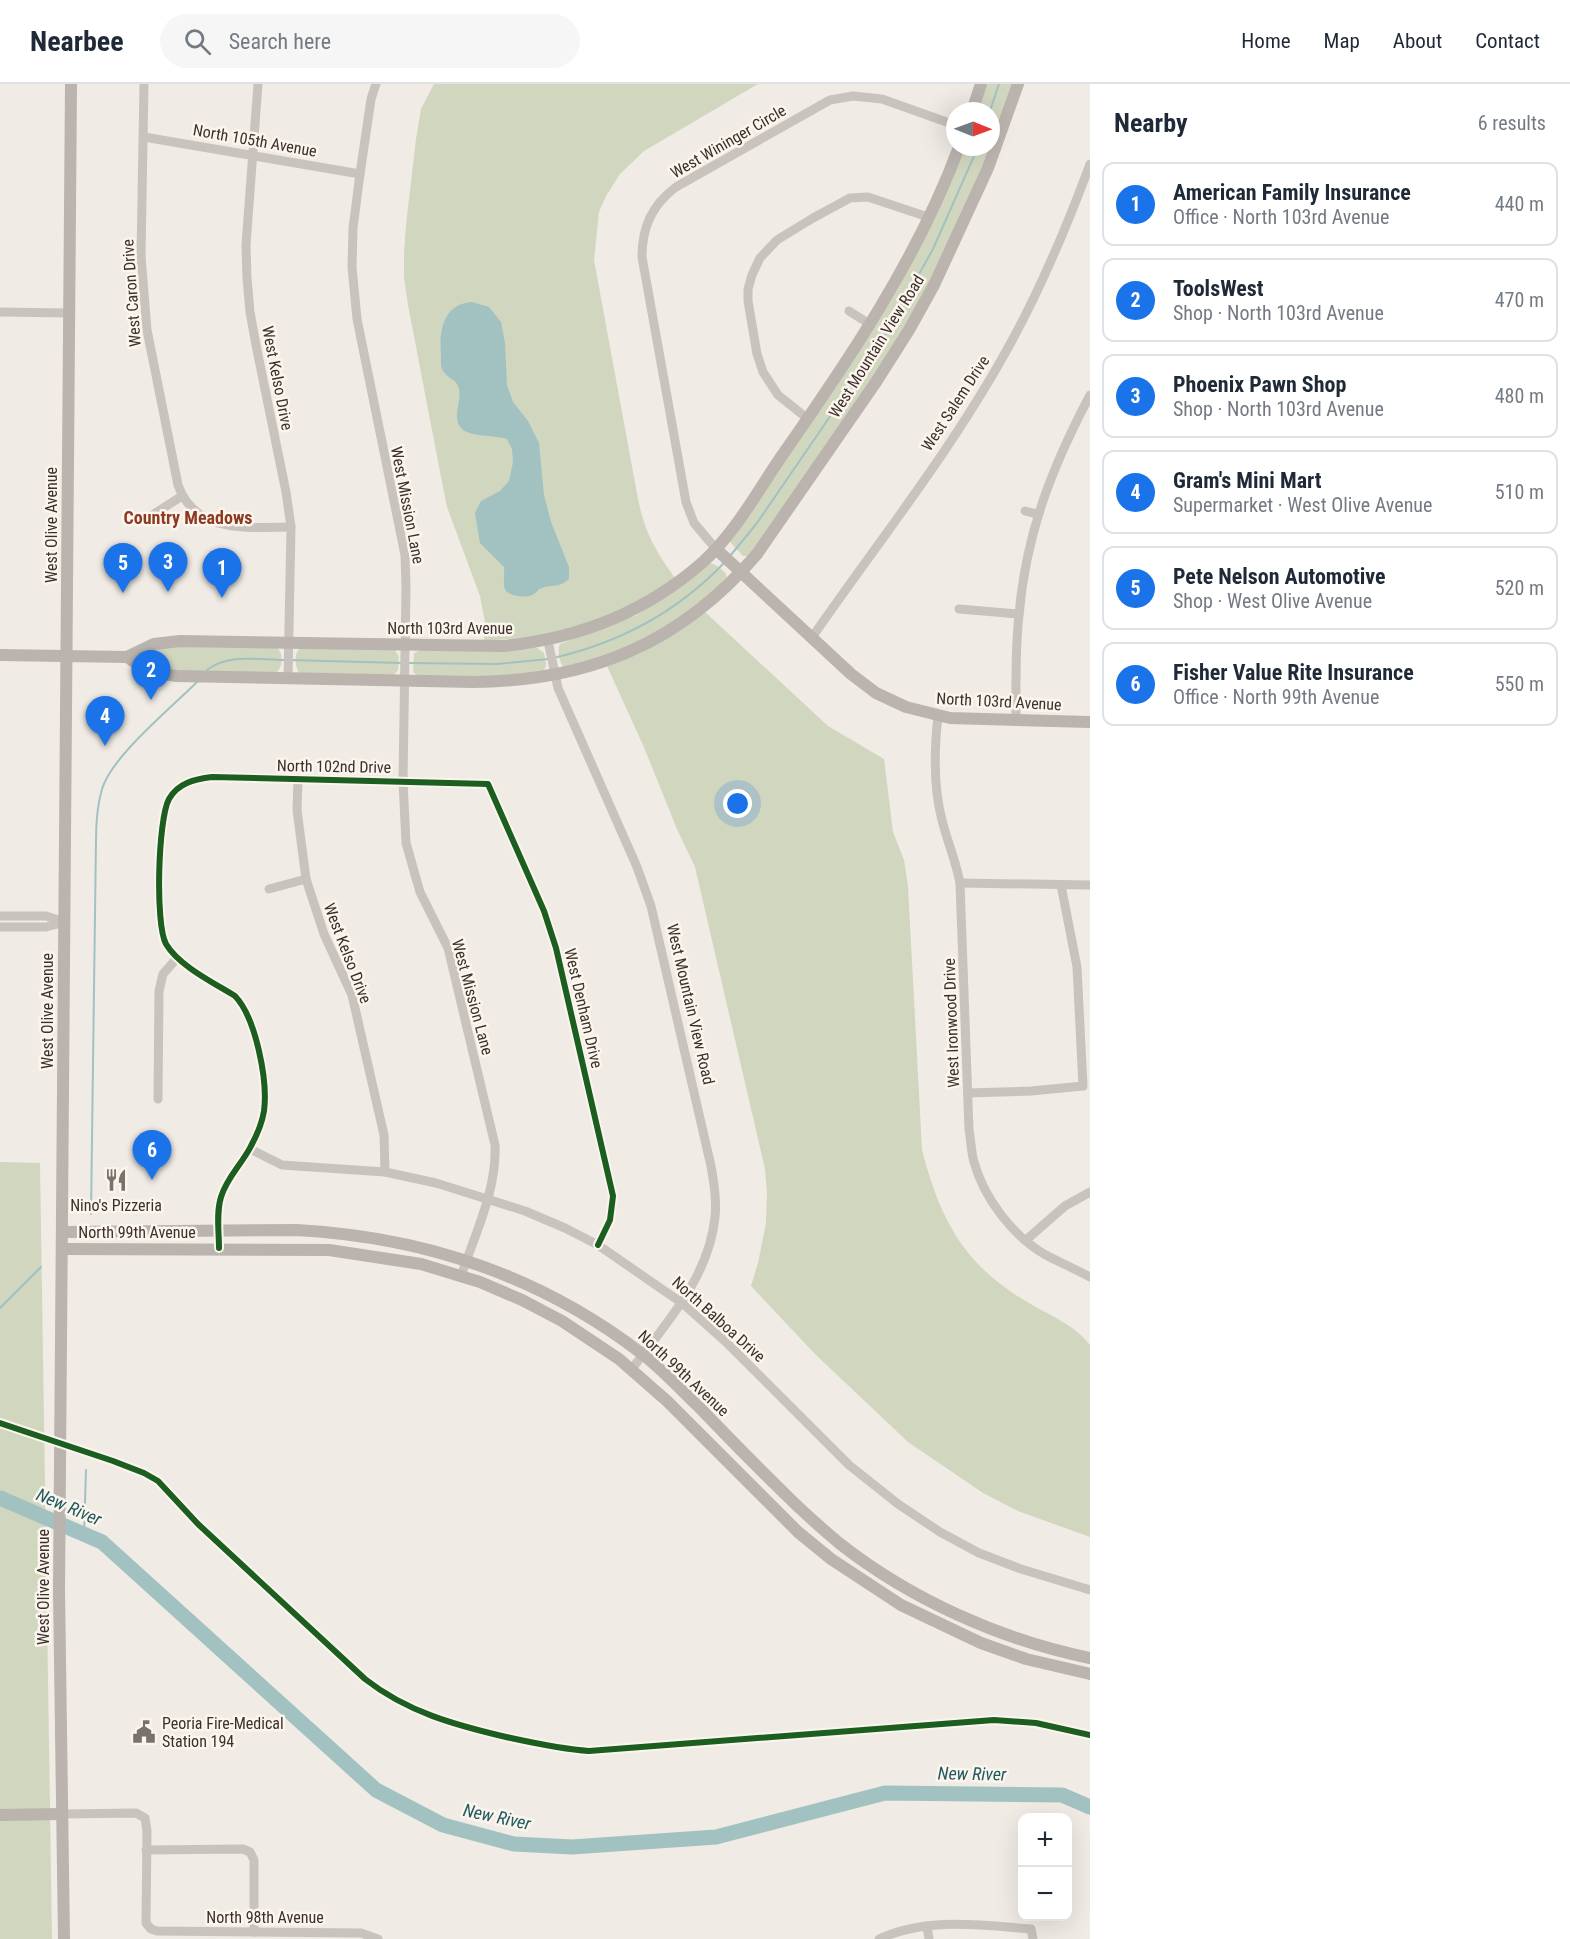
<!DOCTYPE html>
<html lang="en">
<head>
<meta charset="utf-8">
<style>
  :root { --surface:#fff; --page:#f6f6f7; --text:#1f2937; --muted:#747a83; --line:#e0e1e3; --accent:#1a73e8 }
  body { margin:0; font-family:"Roboto Condensed",sans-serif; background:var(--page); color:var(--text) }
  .controls { position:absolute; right:18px; bottom:18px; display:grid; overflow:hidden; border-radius:12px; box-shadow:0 6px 24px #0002 }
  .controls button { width:54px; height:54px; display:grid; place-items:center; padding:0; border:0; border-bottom:2px solid var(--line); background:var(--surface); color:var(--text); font:30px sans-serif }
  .compass { position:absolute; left:946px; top:18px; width:54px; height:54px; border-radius:50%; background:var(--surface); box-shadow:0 6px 24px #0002; rotate:91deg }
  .you { position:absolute; left:738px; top:720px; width:21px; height:21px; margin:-15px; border:4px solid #fff; border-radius:50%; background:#1a73e8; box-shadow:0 0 0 9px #1a73e833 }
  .badge { display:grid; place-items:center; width:39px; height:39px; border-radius:50%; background:var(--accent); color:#fff; font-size:20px; font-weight:700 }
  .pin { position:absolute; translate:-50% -50px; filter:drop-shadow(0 2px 3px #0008) }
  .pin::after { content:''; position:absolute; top:32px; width:21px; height:18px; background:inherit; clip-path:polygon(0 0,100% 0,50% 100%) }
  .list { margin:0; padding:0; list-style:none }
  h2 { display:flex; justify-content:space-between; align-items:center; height:78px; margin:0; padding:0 24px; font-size:26px }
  h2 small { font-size:20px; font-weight:400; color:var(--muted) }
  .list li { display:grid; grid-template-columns:39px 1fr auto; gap:18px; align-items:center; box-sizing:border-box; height:84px; margin:0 12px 12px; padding:0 12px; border:2px solid var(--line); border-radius:12px }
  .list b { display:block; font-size:22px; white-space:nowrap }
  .list p { margin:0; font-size:20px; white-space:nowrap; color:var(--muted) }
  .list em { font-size:20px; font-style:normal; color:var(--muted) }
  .icon { flex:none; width:33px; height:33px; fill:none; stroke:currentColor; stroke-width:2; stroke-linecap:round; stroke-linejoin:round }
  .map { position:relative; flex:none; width:1090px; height:1855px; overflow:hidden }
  header { display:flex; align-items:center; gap:36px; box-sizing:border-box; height:84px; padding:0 30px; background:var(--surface); border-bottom:2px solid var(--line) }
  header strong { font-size:28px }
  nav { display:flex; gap:33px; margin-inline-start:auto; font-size:21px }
  .search { width:420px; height:54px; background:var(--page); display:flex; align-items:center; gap:15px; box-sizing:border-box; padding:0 21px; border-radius:33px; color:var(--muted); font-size:22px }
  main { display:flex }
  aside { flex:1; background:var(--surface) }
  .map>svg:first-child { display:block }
  .green { fill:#d1d6bf }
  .water { fill:#a1c2c1 }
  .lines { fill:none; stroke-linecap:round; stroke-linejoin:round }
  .stream { stroke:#a1c2c1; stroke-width:2 }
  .river { stroke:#a1c2c1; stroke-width:15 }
  .street { stroke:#c9c3be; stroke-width:9 }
  .secondary { stroke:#bab3ae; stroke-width:12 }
  .cycleway-casing { stroke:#fbf5ee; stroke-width:10 }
  .cycleway { stroke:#1b5e20; stroke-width:6 }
  .labels { text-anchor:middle; stroke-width:5; stroke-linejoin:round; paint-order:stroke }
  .street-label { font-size:16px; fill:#3b302b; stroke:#fbf5ee }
  .poi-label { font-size:16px; fill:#3b302b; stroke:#fbf5ee }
  .neighbourhood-label { font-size:18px; font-weight:bold; fill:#8c3b22; stroke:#fbf5ee }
  .water-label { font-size:18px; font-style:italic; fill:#1f5a5e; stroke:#fbf5ee }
</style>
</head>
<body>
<header>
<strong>Nearbee</strong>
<div class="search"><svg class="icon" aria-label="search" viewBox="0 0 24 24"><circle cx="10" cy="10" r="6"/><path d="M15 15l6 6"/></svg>Search here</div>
<nav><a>Home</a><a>Map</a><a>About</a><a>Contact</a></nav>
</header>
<main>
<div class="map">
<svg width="1090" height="1855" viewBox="0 0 1090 1855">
  <rect width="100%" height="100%" fill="#f0ebe5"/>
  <g class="green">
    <path d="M434 0H758L644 67 620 90 606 112 599 128 594 176 638 415C645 449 655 466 675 494L648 513 609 533 545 552 484 557 485 538 480 512 447 423 441 393 408 221 404 194V169L406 141 416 55 421 25Z"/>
    <path d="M986 0H1013L995 47H991V27H977Z"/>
    <path d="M964 63H990L961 139 907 242 751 472H743L730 458 876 242 902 198Z"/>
    <path d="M709 479C716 480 722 485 726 490L727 496 681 534 614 570 564 584C559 578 557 567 560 560L637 531Z"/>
    <path d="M705 528 828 642 884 675 893 748 904 776 908 802 922 1066C941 1139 966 1184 1034 1222 1055 1234 1074 1241 1090 1261V1453L1018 1427 983 1409 908 1358 816 1271 751 1202 758 1179 766 1139 767 1110 765 1085 695 783 677 745 643 661 607 582Z"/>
    <path d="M164 562 276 563C284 569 283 583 276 589H172L149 579 150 569Z"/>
    <path d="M536 563 544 569 546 580 544 588 512 593 418 592 413 588 414 569 424 565Z"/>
    <path d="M300 564 395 566 399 573 398 586 393 592 300 590C295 583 293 571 300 564Z"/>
    <path d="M0 1078 40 1079 52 1855H0Z"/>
  </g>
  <path class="water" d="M472 218 489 223 501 238 505 259 507 301 513 318 528 337 539 359 544 411 551 438 569 483V495C560 504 552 500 542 504 534 507 541 506 534 510 529 514 511 513 506 507 502 502 505 490 504 483L480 459 475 429 481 417 500 407 509 397 513 378 512 365 507 355C495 351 470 353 462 345 451 334 462 318 459 305 457 295 448 295 444 288 440 284 441 276 441 270 439 247 443 220 472 218Z"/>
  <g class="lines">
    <g class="stream">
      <path d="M990 27 999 0"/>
      <path d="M730 472 757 439 881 258 933 165 978 63"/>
      <path d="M553 574C619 559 678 527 724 479"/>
      <path d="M290 576 401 579"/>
      <path d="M407 579 497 580 548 575"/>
      <path d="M207 586C229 569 258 576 284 576"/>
      <path d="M91 1130 96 756C96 739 97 722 102 705 112 672 171 624 197 598"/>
      <path d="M0 1224 41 1183"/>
      <path d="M84 1450 86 1386"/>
    </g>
    <path class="river" d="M0 1414 102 1458 376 1706 443 1741 514 1760 572 1763 716 1753 885 1709 1062 1711 1090 1723"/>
    <g class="street">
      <path d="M144 0 141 172 147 246 178 401C196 451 249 443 291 443"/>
      <path d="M258 0 246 161 247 194 250 228 256 261 286 408 291 443 288 594"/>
      <path d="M376 0 371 15 360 90 353 144 352 183 357 235 405 471 406 504 403 697 406 759 420 808 448 864 495 1061C497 1106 475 1150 461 1192"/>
      <path d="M144 53 360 90"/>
      <path d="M849 227 871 241"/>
      <path d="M0 228 69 229"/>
      <path d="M808 335 778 311 763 288 757 270 748 217V205L752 191 760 174 777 156 813 134 850 114 868 113 928 133"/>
      <path d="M1025 427 1037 430"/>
      <path d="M146 435 182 412"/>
      <path d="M716 465 694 439 686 418 642 173C642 143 652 121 676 103L830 16 853 12 882 15 955 41"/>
      <path d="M959 525 1019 530"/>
      <path d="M811 555C876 461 948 371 1004 271 1038 211 1066 145 1090 80"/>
      <path d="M548 557 558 604 637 783 651 822 711 1082C714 1098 717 1116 715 1133 709 1193 667 1238 632 1285"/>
      <path d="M938 632C934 667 933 702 942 736 947 757 956 777 960 799L969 1046C971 1056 971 1068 974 1078 984 1114 1012 1151 1044 1170 1059 1178 1075 1185 1090 1193"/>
      <path d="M1016 636C1016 601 1015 566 1019 531 1026 449 1052 383 1090 311"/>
      <path d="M298 696 297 726 306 795 324 850 352 911 384 1051 385 1088"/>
      <path d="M960 799 1090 801"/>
      <path d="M269 805 306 795"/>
      <path d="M0 832H46L65 838"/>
      <path d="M0 843H46L65 838"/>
      <path d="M968 1009 1031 1007 1083 1002 1077 883 1061 801"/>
      <path d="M158 1015 159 907 163 890 177 874"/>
      <path d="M250 1065 282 1081 385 1088 436 1099 525 1127 565 1144 598 1161 682 1219 728 1260 849 1381 898 1420 940 1448 979 1469 1021 1485 1090 1506"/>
      <path d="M1026 1156 1065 1122 1090 1108"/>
      <path d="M219 1164C219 1148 216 1129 221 1113 227 1093 242 1080 251 1062 257 1051 262 1039 264 1027 268 997 256 934 235 912 214 899 179 882 166 860 155 840 158 735 169 715 178 699 195 695 212 693L488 700 544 827 556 864 613 1112 610 1136 598 1161"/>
      <path d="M62 1730 136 1729 145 1734 147 1747 146 1839 151 1845 157 1847 361 1849 378 1855"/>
      <path d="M146 1766 243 1765 250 1768 254 1776V1848"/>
      <path d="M927 1842 929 1855"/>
      <path d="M879 1855C927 1833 980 1841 1031 1845L1033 1855"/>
    </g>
    <g class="secondary">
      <path d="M972 27 981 0"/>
      <path d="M716 465 851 590 876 609 906 623 950 634 1090 638"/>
      <path d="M0 571 127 573 154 560 180 557 502 562C578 555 645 529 703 478 735 449 757 408 781 373 850 274 917 176 959 63"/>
      <path d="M127 573C142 584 158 590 176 592L473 598C590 597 681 559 757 470L876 298 909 246 934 201 988 84 1018 0"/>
      <path d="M62 1148 297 1146C425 1153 539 1191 641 1269 662 1285 680 1305 699 1323 727 1352 755 1381 784 1409 801 1426 820 1443 839 1459 910 1515 1001 1556 1090 1574"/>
      <path d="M62 1165 329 1166 421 1180 480 1198 522 1216 562 1237 619 1275 667 1317 798 1448 831 1475 901 1521 981 1559 1026 1575 1090 1590"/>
      <path d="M0 1731 62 1730"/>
      <path d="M64 1855 59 1507 71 0"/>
    </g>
    <g class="cycleway-casing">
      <g id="cycleway">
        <path d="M219 1164C219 1148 216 1129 221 1113 227 1093 242 1080 251 1062 257 1051 262 1039 264 1027 268 997 256 934 235 912 214 899 179 882 166 860 155 840 158 735 169 715 178 699 195 695 212 693L488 700 544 827 556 864 613 1112 610 1136 598 1161"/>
        <path d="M0 1339 113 1377 144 1389 158 1397 198 1440 365 1595C407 1628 455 1641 506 1653 534 1659 560 1665 589 1667L994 1636 1036 1639 1090 1651"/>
      </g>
    </g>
    <use href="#cycleway" class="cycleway"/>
  </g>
  <defs>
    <g id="restaurant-bare" transform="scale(1.8)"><path d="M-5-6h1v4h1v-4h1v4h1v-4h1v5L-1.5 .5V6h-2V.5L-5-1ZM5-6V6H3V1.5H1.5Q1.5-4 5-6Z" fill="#7a716c" stroke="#fbf5ee" stroke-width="2.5" paint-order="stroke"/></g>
    <g id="civic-bare" transform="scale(1.8)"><path d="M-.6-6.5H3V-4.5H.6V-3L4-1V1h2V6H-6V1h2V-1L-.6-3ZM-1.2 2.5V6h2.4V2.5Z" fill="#7a716c" stroke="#fbf5ee" stroke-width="2.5" paint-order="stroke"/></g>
  </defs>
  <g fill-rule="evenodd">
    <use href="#restaurant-bare" x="116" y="1096"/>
    <use href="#civic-bare" x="144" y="1648"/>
  </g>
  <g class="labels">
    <g class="street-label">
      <text transform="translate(255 56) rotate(10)" y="6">North 105th Avenue</text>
      <text transform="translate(728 57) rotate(-30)" y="6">West Wininger Circle</text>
      <text transform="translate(131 209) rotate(-94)" y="6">West Caron Drive</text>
      <text transform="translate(876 262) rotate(-58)" y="6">West Mountain View Road</text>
      <text transform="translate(278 294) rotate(79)" y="6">West Kelso Drive</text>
      <text transform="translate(955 319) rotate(-57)" y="6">West Salem Drive</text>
      <text transform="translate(408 421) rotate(79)" y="6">West Mission Lane</text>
      <text transform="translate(51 441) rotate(-90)" y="6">West Olive Avenue</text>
      <text x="450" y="550">North 103rd Avenue</text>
      <text transform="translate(999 617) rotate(3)" y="6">North 103rd Avenue</text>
      <text transform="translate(334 682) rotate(1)" y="6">North 102nd Drive</text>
      <text transform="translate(348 869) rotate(69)" y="6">West Kelso Drive</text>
      <text transform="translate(473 913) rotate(75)" y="6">West Mission Lane</text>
      <text transform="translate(691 920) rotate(77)" y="6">West Mountain View Road</text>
      <text transform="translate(584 924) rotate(77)" y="6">West Denham Drive</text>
      <text transform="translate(47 927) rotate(-90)" y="6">West Olive Avenue</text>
      <text transform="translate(951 939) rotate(-92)" y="6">West Ironwood Drive</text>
      <text x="137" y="1154">North 99th Avenue</text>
      <text transform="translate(719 1235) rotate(42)" y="6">North Balboa Drive</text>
      <text transform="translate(684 1289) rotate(43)" y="6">North 99th Avenue</text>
      <text transform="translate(43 1503) rotate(-90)" y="6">West Olive Avenue</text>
      <text x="265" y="1839">North 98th Avenue</text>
    </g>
    <g class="poi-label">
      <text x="116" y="1127">Nino's Pizzeria</text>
      <text x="162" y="1645" text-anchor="start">Peoria Fire-Medical<tspan x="162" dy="18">Station 194</tspan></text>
    </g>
    <g class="neighbourhood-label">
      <text x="188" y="440">Country Meadows</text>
    </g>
    <g class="water-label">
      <text transform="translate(69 1423) rotate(23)" y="6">New River</text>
      <text transform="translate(972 1690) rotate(1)" y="6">New River</text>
      <text transform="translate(497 1733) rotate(12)" y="6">New River</text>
    </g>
  </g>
</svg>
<div class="controls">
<button>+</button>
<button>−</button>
</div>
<svg class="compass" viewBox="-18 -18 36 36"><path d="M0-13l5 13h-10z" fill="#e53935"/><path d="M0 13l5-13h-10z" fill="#747a83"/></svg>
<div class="you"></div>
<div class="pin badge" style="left:222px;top:514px">1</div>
<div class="pin badge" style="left:151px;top:616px">2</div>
<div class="pin badge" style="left:168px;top:508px">3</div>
<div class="pin badge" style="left:105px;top:662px">4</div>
<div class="pin badge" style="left:123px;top:509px">5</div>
<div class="pin badge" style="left:152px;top:1096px">6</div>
</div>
<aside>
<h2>Nearby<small>6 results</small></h2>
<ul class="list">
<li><span class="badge">1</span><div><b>American Family Insurance</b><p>Office · North 103rd Avenue</p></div><em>440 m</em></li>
<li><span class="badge">2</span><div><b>ToolsWest</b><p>Shop · North 103rd Avenue</p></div><em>470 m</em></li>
<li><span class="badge">3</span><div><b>Phoenix Pawn Shop</b><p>Shop · North 103rd Avenue</p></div><em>480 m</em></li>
<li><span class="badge">4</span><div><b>Gram's Mini Mart</b><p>Supermarket · West Olive Avenue</p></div><em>510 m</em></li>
<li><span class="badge">5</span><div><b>Pete Nelson Automotive</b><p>Shop · West Olive Avenue</p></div><em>520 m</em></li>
<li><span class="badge">6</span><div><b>Fisher Value Rite Insurance</b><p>Office · North 99th Avenue</p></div><em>550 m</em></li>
</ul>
</aside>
</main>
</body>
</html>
